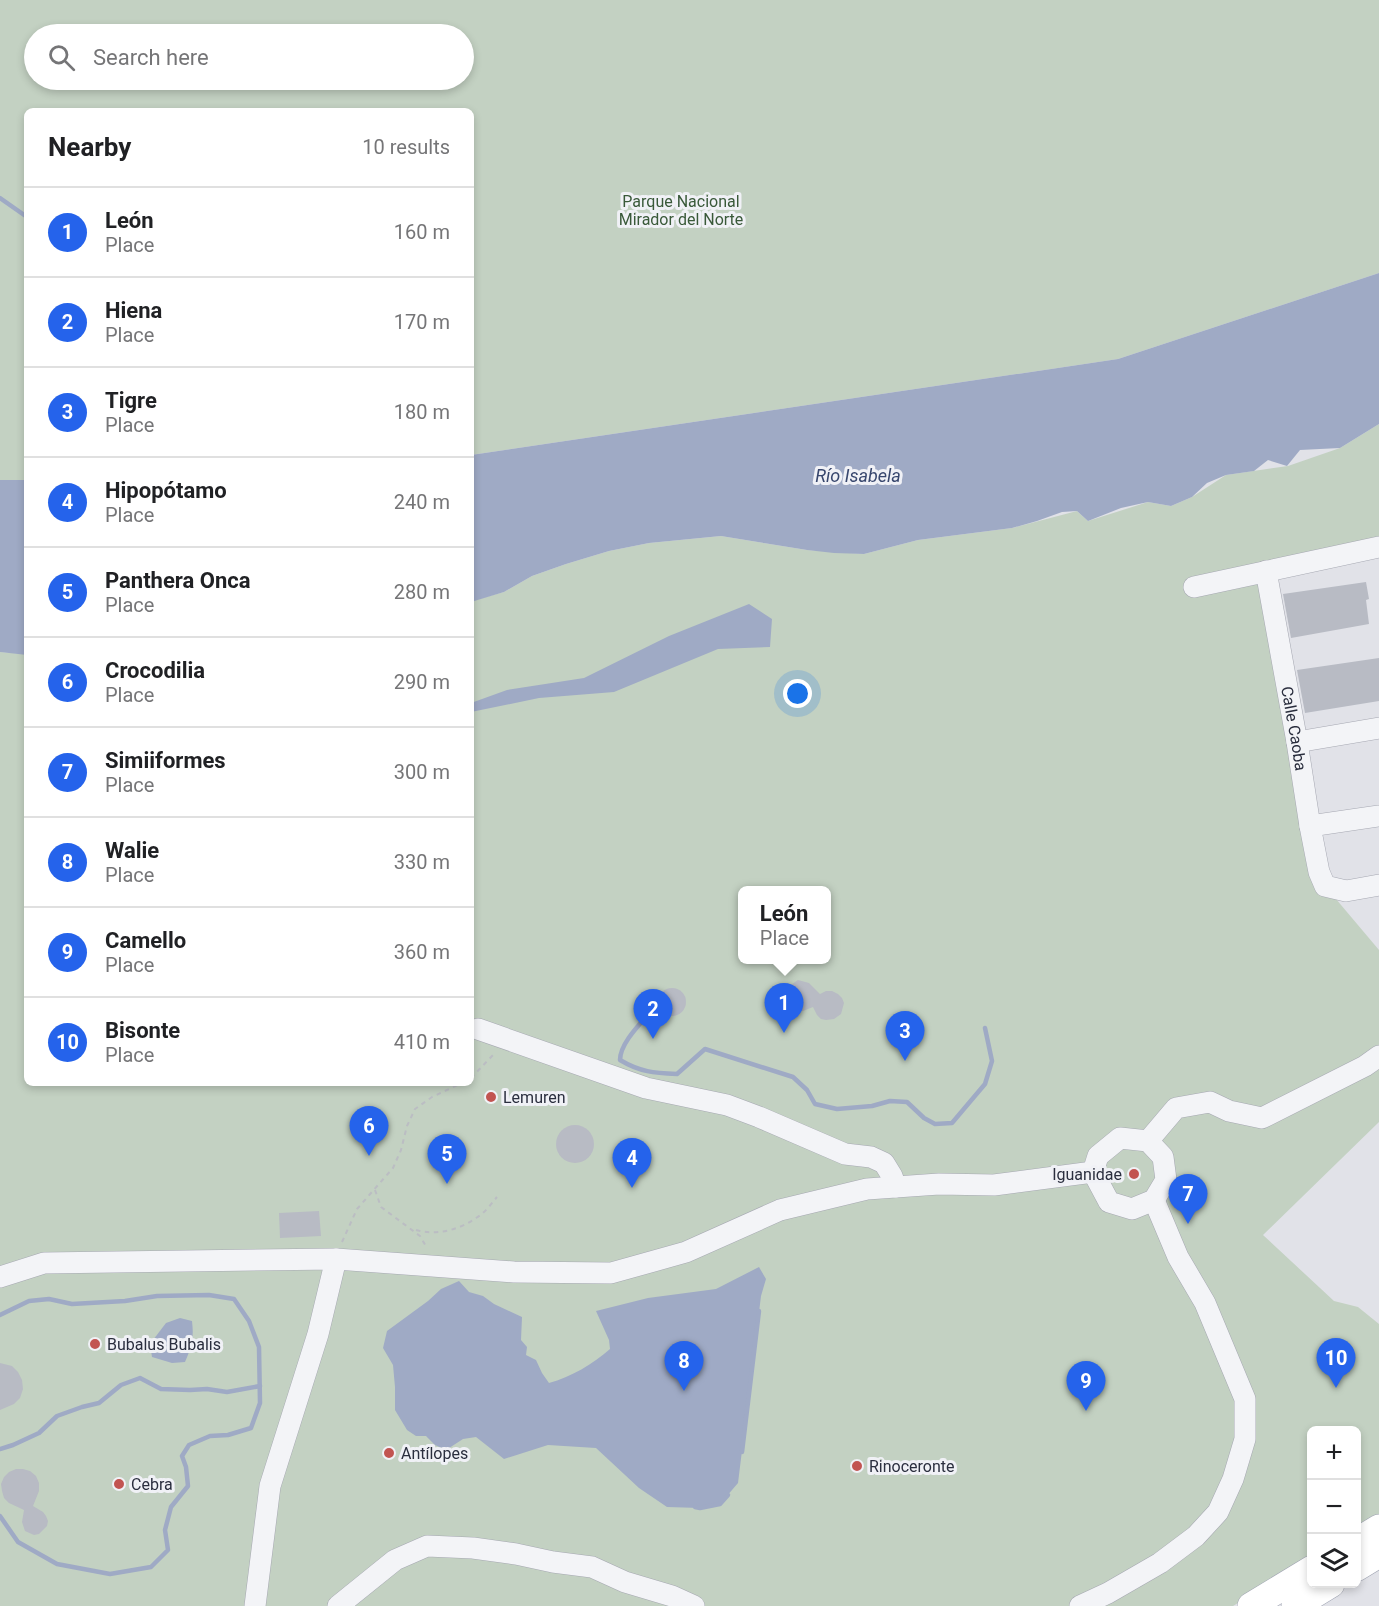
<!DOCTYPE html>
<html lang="en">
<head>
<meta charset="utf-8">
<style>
  :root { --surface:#fff; --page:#f6f6f6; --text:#202124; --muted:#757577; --line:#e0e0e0; --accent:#2563eb }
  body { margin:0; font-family:Roboto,sans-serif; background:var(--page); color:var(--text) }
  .controls { position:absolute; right:18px; bottom:18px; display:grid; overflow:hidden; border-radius:9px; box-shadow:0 3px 9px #0003 }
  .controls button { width:54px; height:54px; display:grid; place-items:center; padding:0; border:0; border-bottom:2px solid var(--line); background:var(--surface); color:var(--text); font:30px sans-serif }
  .you { position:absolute; left:798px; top:694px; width:21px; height:21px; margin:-15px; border:4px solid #fff; border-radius:50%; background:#1a73e8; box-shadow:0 0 0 9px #1a73e833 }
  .badge { display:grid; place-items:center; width:39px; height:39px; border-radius:50%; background:var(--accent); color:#fff; font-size:20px; font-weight:700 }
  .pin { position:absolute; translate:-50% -50px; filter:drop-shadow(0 2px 3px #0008) }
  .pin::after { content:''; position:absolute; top:32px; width:21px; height:18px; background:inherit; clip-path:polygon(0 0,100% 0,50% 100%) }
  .popup { position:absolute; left:738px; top:886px; width:93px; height:78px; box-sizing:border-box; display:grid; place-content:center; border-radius:9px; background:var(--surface); filter:drop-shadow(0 2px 4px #0005); font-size:20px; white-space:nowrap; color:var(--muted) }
  .popup b { font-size:22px; color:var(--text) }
  .popup::after { content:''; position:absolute; left:50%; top:100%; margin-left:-12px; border:12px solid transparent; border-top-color:var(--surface) }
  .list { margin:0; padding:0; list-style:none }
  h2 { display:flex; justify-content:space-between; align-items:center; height:78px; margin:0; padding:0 24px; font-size:26px }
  h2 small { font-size:20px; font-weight:400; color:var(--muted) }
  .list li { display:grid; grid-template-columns:39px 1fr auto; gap:18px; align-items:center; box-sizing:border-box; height:90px; padding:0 24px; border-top:2px solid var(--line) }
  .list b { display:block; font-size:22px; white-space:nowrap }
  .list p { margin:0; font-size:20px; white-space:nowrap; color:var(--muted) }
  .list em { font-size:20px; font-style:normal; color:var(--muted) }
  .icon { flex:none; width:33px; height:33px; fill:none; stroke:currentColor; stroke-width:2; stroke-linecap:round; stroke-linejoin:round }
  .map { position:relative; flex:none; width:1379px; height:1606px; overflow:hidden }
  .search { position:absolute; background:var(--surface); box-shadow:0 3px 9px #0003; left:24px; top:24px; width:450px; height:66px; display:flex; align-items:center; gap:15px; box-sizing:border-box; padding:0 21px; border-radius:33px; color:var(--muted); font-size:22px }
  .panel { position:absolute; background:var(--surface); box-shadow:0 3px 9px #0003; left:24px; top:108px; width:450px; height:978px; border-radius:9px }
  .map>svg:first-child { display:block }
  .green { fill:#c3d1c2; fill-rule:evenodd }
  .water { fill:#9faac5 }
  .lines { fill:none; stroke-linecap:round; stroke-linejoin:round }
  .stream { stroke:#9faac5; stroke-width:4.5 }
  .building { fill:#b8bbc4 }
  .minor-casing { stroke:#a6a8b2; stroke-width:22 }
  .major-casing { stroke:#a1a5b3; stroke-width:28 }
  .path { stroke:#bbbdc3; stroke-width:2; stroke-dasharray:4.5 4.5; stroke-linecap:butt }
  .minor { stroke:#f3f4f7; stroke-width:21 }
  .major { stroke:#fff; stroke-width:27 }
  .poi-dot { fill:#c25451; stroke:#f0f1f6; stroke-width:2 }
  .labels { text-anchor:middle; stroke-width:6; stroke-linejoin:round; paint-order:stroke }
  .park-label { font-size:16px; fill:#395939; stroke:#f0f1f6 }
  .street-label { font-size:16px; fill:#2a2e3e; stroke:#f0f1f6 }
  .poi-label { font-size:16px; fill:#2a2e3e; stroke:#f0f1f6; text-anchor:start }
  .water-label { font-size:18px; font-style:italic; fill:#38476e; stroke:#f0f1f6 }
</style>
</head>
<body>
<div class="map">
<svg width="1379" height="1606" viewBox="0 0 1379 1606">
  <rect width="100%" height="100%" fill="#e1e2e8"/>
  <g class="green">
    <path d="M0 0H1379V273L1118 359 471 455V111H27V480H0ZM34 34H464V80H34Z"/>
    <path d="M1379 424V547L1267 571 1325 886 1379 950V1122L1263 1235 1334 1301 1358 1307 1379 1324V1519L1357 1533 1356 1430H1312L1311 1559 1233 1606H0V652L27 654V1083H471V601L504 592 532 576 566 564 609 551 649 543 721 536 807 550 864 554 918 540 1012 528 1077 511 1088 521 1148 502 1171 506 1192 497 1226 475 1288 466 1340 448ZM742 890H826V960H742Z"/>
  </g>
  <g class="water">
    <path d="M1379 273V424L1340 448 1300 450 1287 466 1268 460 1254 471 1226 475 1207 483 1192 497 1171 506 1148 502 1121 508 1088 521 1077 511 1062 512 1037 521 1012 528 918 540 864 554 834 553 807 550 721 536 649 543 609 551 566 564 532 576 504 592 471 602V455L1118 359Z"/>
    <path d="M0 480H27V655L0 652Z"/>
    <path d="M749 604 772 619 770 647 718 649 614 692 539 698 471 712V703L507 690 584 678 669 636Z"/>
    <path d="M759 1267 766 1279 761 1296 738 1483 720 1504 700 1508 667 1507 639 1488 596 1448 548 1445 504 1459 476 1437 463 1439 446 1450 435 1445 426 1436H416L407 1430 395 1410V1387L393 1365 383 1348 387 1331 428 1301 441 1289 459 1281 469 1292 483 1296 494 1304 522 1317 521 1340 527 1347 526 1355 536 1360 542 1373 549 1383C571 1377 593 1364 610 1349L609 1340 596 1311 648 1298 716 1289Z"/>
    <path d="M180 1318 192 1321C194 1338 192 1346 185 1362L172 1363 152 1357 150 1344 166 1323Z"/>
  </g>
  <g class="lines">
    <g class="stream">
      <path d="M0 198 27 217"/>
      <path d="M652 1010C641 1023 620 1043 620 1060 640 1072 654 1073 677 1074L705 1049 793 1077 807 1090 815 1104 837 1109 872 1106 890 1101 907 1102 924 1118 935 1124 952 1123 985 1084 992 1061 985 1028"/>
      <path d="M0 1315 29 1301 49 1299 72 1304 125 1301 157 1296 209 1295 234 1299 249 1321 259 1347 260 1403 251 1428 228 1435 210 1436 189 1445 182 1456 186 1467 188 1486 171 1507 165 1530 168 1550 151 1567 110 1574 57 1564 18 1542 0 1516"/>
      <path d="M0 1449 13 1445 39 1433 57 1416 82 1407 99 1403 121 1385 140 1378 161 1389 190 1390 207 1389 227 1392 260 1386"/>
      <path d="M742 1452 759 1311"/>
      <path d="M695 1507 700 1508 720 1504 728 1495"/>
    </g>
  </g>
  <g class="building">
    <path d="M1366 582 1369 599 1366 600 1369 624 1291 638 1283 594Z"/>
    <path d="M1379 658V701L1305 713 1297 670Z"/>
    <path d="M798 980 809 983 820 994 826 991H832L838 994 842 998 844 1003 841 1014 834 1019 826 1020 821 1019 817 1015 813 1007 803 1011H797L791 1008 787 1004 785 998 786 992 788 987Z"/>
    <circle cx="672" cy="1002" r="14"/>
    <circle cx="575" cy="1144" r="19"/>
    <path d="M319 1211 321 1236 280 1238 279 1213Z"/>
    <path d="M0 1363 12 1366 18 1372 22 1380 23 1389 20 1398 14 1404 0 1410Z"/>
    <path d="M16 1469H23L30 1471 36 1476 39 1483V1491L33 1506 43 1512 46 1516 48 1521 47 1526 39 1534 34 1535 25 1531 22 1522 24 1510 9 1503 4 1498 2 1491 1 1484 4 1477 9 1472Z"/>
  </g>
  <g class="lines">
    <g class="minor-casing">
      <g id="minor">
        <path id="s1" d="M1266 571 1297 742 1310 826 1319 872 1325 886 1346 891 1379 885"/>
        <path d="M1194 587 1379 547"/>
        <path d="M1297 742 1379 728"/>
        <path d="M1310 826 1379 816"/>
        <path d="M478 1029 646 1088 727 1105 759 1117 845 1154 871 1157 884 1163 892 1176 896 1187"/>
        <path d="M1120 1138 1148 1141 1163 1157 1166 1180 1154 1200 1132 1209 1109 1202 1093 1172 1098 1156Z"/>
        <path d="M1148 1141 1176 1108 1210 1102 1229 1111 1262 1118 1365 1066 1379 1056"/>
        <path d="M0 1277 44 1263 336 1259 514 1272 611 1273 686 1252 780 1210 867 1189 939 1184 994 1185 1093 1172"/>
        <path d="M255 1606 270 1486 318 1334 336 1259"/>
        <path d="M338 1606 395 1560 427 1546 473 1548 516 1554 553 1562 592 1567 625 1582 672 1596 694 1606"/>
        <path d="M1080 1606 1108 1593 1160 1563 1196 1536 1218 1512 1233 1479 1245 1439V1399L1205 1303 1178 1257 1154 1200"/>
      </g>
    </g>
    <g class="major-casing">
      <g id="major">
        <path d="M1356 1542 1379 1528"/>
        <path d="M1356 1568 1379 1554"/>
        <path d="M1251 1606 1312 1569"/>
        <path d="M1295 1606 1331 1584"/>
      </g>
    </g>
    <g class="path">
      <path d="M471 1078 494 1054"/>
      <path d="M375 1190 381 1207 420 1236 427 1248"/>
      <path d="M416 1230C436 1236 459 1230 476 1218 485 1213 491 1204 497 1197"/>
      <path d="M342 1242 357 1209 393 1168 401 1150 407 1126 415 1109 432 1097 462 1083"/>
    </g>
    <use href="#minor" class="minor"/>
    <use href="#major" class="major"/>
  </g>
  <g class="poi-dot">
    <circle cx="491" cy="1097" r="6"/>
    <circle cx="1134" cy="1174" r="6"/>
    <circle cx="95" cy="1344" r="6"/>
    <circle cx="389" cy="1453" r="6"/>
    <circle cx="857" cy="1466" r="6"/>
    <circle cx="119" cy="1484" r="6"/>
  </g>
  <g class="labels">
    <g class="park-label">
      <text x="681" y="207">Parque Nacional<tspan x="681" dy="18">Mirador del Norte</tspan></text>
    </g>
    <g class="street-label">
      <text dy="6" stroke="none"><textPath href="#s1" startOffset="160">Calle Caoba</textPath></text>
    </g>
    <g class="poi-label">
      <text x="503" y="1103">Lemuren</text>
      <text x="1122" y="1180" text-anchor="end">Iguanidae</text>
      <text x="107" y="1350">Bubalus Bubalis</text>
      <text x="401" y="1459">Antílopes</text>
      <text x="869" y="1472">Rinoceronte</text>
      <text x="131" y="1490">Cebra</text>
    </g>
    <g class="water-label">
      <text x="858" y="482">Río Isabela</text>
    </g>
  </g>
</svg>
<div class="controls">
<button>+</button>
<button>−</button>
<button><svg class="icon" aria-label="layers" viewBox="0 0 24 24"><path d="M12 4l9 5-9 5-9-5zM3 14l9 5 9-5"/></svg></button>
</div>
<div class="you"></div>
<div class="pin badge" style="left:784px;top:1033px">1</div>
<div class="popup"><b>León</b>Place</div>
<div class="pin badge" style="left:653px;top:1039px">2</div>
<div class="pin badge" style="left:905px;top:1061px">3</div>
<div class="pin badge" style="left:632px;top:1188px">4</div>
<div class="pin badge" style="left:447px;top:1184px">5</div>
<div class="pin badge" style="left:369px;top:1156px">6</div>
<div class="pin badge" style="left:1188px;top:1224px">7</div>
<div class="pin badge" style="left:684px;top:1391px">8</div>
<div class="pin badge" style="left:1086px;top:1411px">9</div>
<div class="pin badge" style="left:1336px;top:1388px">10</div>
<div class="search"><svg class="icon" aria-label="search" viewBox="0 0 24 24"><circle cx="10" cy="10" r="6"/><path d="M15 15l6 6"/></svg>Search here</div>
<section class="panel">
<h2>Nearby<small>10 results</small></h2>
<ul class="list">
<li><span class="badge">1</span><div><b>León</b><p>Place</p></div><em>160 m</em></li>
<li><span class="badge">2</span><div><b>Hiena</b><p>Place</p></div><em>170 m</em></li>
<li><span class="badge">3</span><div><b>Tigre</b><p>Place</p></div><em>180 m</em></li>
<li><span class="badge">4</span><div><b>Hipopótamo</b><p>Place</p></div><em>240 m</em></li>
<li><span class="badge">5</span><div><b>Panthera Onca</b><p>Place</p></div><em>280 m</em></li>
<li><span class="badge">6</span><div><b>Crocodilia</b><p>Place</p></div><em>290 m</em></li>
<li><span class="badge">7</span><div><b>Simiiformes</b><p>Place</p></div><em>300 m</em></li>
<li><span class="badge">8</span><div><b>Walie</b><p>Place</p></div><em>330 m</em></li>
<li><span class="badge">9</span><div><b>Camello</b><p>Place</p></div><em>360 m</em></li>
<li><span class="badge">10</span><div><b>Bisonte</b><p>Place</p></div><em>410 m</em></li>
</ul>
</section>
</div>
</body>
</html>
